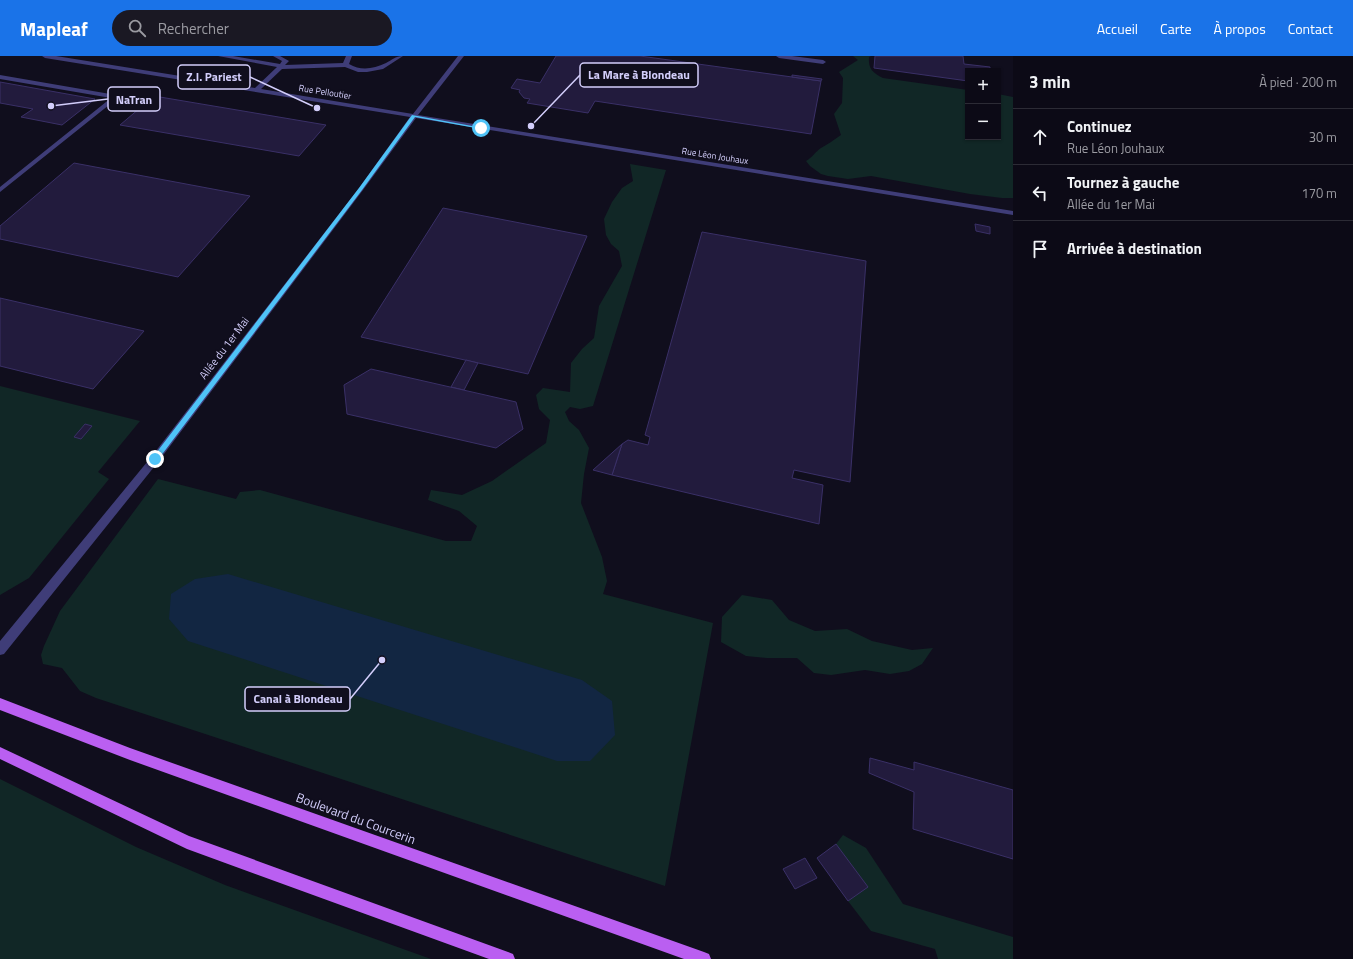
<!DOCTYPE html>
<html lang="fr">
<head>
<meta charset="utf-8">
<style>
  :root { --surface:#0c0a16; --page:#1a1823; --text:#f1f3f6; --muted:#9a9aa1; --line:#2c2b35; --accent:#1a73e8 }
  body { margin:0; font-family:"Titillium Web",sans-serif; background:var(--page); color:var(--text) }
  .controls { position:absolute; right:12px; top:12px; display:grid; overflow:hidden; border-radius:0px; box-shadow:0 1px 3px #0004 }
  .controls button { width:36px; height:36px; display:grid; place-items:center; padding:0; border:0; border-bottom:1px solid var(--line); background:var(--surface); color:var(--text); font:20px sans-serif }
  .stop { position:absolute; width:12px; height:12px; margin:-9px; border:3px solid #4fc3f7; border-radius:50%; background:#fff }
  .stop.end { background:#4fc3f7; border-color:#fff; box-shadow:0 1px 4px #0008 }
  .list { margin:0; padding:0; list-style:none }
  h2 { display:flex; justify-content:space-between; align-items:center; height:52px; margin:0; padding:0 16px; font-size:17px }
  h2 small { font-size:13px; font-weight:400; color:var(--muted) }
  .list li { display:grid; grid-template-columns:26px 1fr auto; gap:12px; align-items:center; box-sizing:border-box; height:56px; padding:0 16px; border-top:1px solid var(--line) }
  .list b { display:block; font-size:15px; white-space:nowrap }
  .list p { margin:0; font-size:13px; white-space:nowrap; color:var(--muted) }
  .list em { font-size:13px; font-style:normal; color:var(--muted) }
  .icon { flex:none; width:22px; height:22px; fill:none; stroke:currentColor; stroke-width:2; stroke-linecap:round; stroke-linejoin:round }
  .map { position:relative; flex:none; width:1013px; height:903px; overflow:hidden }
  header { display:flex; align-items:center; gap:24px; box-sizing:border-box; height:56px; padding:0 20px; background:var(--accent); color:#fff }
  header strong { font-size:19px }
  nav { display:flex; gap:22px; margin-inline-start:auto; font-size:14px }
  .search { width:280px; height:36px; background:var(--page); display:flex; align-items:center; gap:10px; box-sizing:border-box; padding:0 14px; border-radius:22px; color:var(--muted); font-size:15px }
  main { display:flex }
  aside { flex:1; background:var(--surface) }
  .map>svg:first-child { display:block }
  .green { fill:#112726 }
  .water { fill:#122642 }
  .building { fill:#221b3d; stroke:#3a3067 }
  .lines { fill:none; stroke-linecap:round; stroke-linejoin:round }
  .minor { fill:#3f3d78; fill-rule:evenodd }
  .major { fill:#ba5ff1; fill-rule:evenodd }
  .route { fill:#4fc3f7 }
  .labels { text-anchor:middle; stroke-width:3.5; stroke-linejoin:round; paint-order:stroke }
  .far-street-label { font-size:9px; fill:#d3cefb; stroke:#100e1d }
  .street-label { font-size:11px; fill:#d3cefb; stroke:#100e1d }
  .near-street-label { font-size:13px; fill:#d3cefb; stroke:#100e1d }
  .leader { fill:none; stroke:#d3cefb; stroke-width:1.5 }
  .callout-dot { fill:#d3cefb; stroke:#100e1d; stroke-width:1.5 }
  .callout { fill:#100e1d; stroke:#d3cefb; stroke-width:1.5 }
  .callout-label { font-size:12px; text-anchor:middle; font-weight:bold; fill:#d3cefb }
</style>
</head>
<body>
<header>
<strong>Mapleaf</strong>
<div class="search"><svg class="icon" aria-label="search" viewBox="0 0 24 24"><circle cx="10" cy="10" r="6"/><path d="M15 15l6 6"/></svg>Rechercher</div>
<nav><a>Accueil</a><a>Carte</a><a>À propos</a><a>Contact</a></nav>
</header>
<main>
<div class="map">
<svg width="1013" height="903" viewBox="0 0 1013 903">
  <rect width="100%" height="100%" fill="#100e1d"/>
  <g class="green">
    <path d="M853 0H871L869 1C868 13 873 17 883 22L968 34V81H998V38L1013 41V142H1002L970 138 871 120 848 123 828 120 821 118 810 110 806 105C813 101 815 96 821 92 828 88 834 84 841 79L834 58 842 47 843 22 839 16 858 4Z"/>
    <path d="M630 108 666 114 593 350 580 353 570 351 565 356 569 365 579 374 589 392 584 418 581 447 602 501 607 525 603 538 713 567 665 830 96 642 80 635 62 612 43 608 41 599 44 590 60 555 158 423 236 443 240 436 260 434 446 485H471L477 470 459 455 428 444 431 434 462 439 492 425 546 387 550 364 539 353 536 339 543 332 570 336 571 307 582 293 594 282 599 250 622 210 619 195 611 188 606 179 604 163 612 146 622 132 633 125Z"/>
    <path d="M0 330 140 365 98 416 109 423 29 522 0 539Z"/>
    <path d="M742 539 772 544 789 564 815 575 847 573 872 585 912 594 933 592 922 608 909 615 890 618 865 614 831 619 814 617 797 602H767L746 600 721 586 722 561Z"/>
    <path d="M0 723 136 791 225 829 431 903H0Z"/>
    <path d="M843 779 866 792 903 848 1013 881V903H938L935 893 871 875 848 845 867 831 836 788Z"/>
  </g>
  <path class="water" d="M228 518 582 624 612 645 615 679 590 705H557L188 585 169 563 171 538 195 523Z"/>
  <g class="building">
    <path d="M556 0H640L821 25 811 78 595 45 588 57 527 47 530 43 524 42 519 36 520 34 511 32 517 23 540 27Z"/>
    <path d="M875 0H963L964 8 990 11V15H968V25L874 12Z"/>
    <path d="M792 19 822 23 821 25 792 21Z"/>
    <path d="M0 26 95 43 62 69 21 61 33 53 0 47Z"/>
    <path d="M154 40 326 69 299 100 120 69Z"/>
    <path d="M74 107 250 140 178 221 0 183V170Z"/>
    <path d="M443 152 587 180 528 318 361 281Z"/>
    <path d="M975 168 990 171V178L976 175Z"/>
    <path d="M702 176 866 205 850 426 794 414 792 422 823 429 819 468 612 419 622 388 628 384 648 389 650 381 645 379Z"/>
    <path d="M0 242 144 275 93 333 0 310Z"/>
    <path d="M466 304 478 307 464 334 451 331Z"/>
    <path d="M371 313 516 346 523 373 496 392 347 358 344 329Z"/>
    <path d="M85 368 92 370 81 383 74 381Z"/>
    <path d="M622 388 612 419 593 414Z"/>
    <path d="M870 702 914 714V706L1013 734V803L913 773 914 736 869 717Z"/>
    <path d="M836 788 868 831 848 845 817 802Z"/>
    <path d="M805 802 817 822 795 833 783 813Z"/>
  </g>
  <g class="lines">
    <g class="minor">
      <path d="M42 0H56L255 32 277 11 218 0H233L280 8 282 5 273 0H280L289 5 285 9 343 7 346 0H352L349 8C361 15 373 13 386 7 392 4 395 0 403 0L383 13 367 16H358L345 11 282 13 261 33 413 58 458 0H464L418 59 1013 155V159L416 62 363 134 158 406 4 598 0 599V585L152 400 359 132 410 61 45 2Z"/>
      <path d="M776 0H792L823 4 826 6 823 8 779 2Z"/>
      <path d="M0 19 116 39 119 41 0 136V131L111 42 0 23Z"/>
    </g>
    <g class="major">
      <path d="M0 642 130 692 704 896 709 898 711 903H684L130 704 0 654Z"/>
      <path d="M0 691 189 780 508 896 513 898 515 903H489L187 793 0 703Z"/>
    </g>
  </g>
  <path class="route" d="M412 59 483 72 481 73 415 61 362 134 157 405H153V401L359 132Z"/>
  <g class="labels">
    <g class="far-street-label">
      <text transform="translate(325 36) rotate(9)" y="3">Rue Pelloutier</text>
      <text transform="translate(715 100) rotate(9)" y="3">Rue Léon Jouhaux</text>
    </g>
    <g class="street-label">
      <text transform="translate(224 292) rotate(-53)" y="4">Allée du 1er Mai</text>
    </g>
    <g class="near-street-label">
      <text transform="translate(356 762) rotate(20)" y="5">Boulevard du Courcerin</text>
    </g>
  </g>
  <path class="leader" d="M531 70L580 19M317 52L250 21M51 50L108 43M382 604L350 643"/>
  <g class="callout-dot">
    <circle cx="531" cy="70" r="4"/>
    <circle cx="317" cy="52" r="4"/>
    <circle cx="51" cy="50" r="4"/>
    <circle cx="382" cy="604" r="4"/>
  </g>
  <g class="callout">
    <rect x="580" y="7" width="118" height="24" rx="4"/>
    <rect x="178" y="9" width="72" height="24" rx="4"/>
    <rect x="108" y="31" width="52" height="24" rx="4"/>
    <rect x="245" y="631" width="105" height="24" rx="4"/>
  </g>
  <g class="callout-label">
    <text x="639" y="23">La Mare à Blondeau</text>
    <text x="214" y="25">Z.I. Pariest</text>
    <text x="134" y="48">NaTran</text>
    <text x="298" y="647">Canal à Blondeau</text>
  </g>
</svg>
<div class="controls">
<button>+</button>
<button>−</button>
</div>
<div class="stop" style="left:481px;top:72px"></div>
<div class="stop end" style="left:155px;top:403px"></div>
</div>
<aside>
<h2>3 min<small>À pied · 200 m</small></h2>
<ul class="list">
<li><svg class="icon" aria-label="ahead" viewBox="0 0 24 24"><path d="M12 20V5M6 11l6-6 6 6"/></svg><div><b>Continuez</b><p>Rue Léon Jouhaux</p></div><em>30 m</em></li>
<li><svg class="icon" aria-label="left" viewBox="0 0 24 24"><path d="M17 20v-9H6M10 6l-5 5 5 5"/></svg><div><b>Tournez à gauche</b><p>Allée du 1er Mai</p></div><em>170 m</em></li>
<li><svg class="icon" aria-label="arrive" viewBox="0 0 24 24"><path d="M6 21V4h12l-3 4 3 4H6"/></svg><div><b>Arrivée à destination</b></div></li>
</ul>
</aside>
</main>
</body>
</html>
